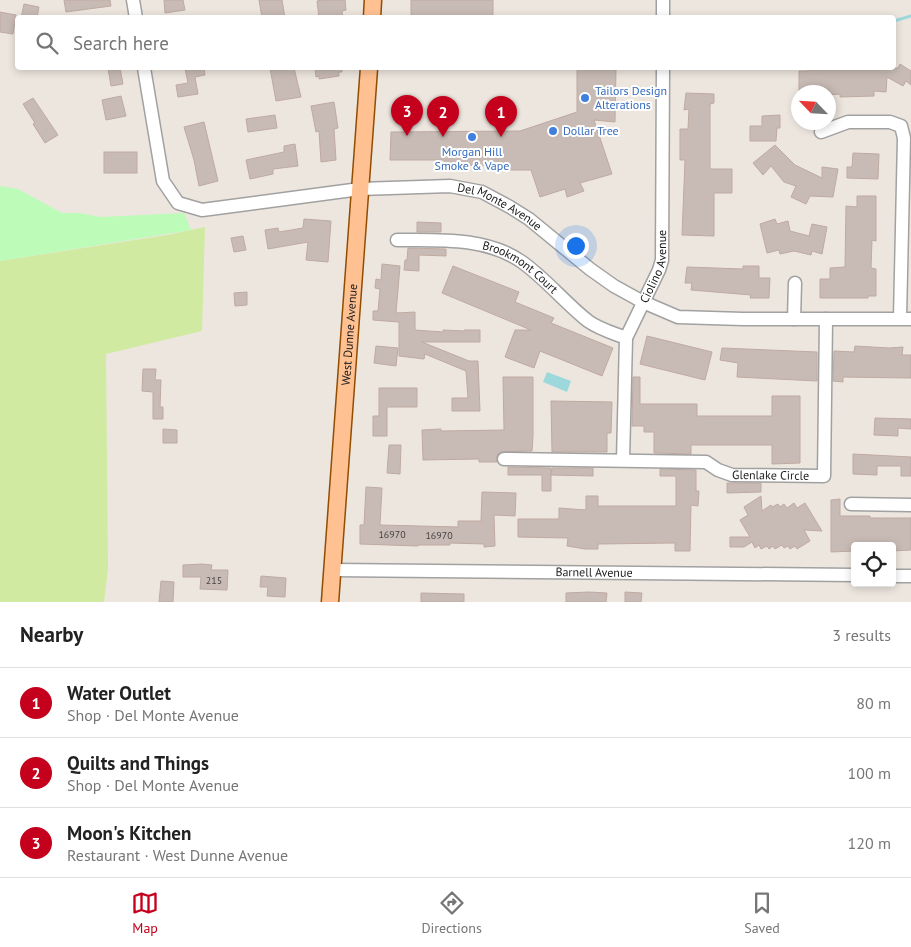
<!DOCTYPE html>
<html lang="en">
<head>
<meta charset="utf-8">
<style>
  :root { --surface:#fff; --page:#f2f2f2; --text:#222; --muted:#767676; --line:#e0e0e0; --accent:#c5001c }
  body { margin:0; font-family:"PT Sans",sans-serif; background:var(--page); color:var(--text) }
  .controls { position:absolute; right:15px; bottom:15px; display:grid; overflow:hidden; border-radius:5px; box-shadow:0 2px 8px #0003 }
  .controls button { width:45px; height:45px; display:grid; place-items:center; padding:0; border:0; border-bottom:1px solid var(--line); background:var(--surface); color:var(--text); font:25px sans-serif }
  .compass { position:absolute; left:791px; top:85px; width:45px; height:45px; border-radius:50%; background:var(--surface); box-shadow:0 2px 8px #0003; rotate:295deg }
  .you { position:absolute; left:575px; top:245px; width:18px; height:18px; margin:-12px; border:4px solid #fff; border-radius:50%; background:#1a73e8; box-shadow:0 0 0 8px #1a73e833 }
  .badge { display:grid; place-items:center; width:32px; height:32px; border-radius:50%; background:var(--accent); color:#fff; font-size:16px; font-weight:700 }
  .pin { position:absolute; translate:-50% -41px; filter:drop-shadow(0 1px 2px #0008) }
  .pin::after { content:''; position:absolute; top:26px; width:18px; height:15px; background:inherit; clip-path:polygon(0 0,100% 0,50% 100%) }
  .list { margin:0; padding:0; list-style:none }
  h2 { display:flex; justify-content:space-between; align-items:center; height:65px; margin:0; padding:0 20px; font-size:21px }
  h2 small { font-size:16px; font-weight:400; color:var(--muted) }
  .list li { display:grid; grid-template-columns:32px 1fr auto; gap:15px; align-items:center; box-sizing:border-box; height:70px; padding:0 20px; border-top:1px solid var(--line) }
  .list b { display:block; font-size:19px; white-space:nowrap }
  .list p { margin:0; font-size:16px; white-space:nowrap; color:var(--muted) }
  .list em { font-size:16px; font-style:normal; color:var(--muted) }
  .icon { flex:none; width:28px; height:28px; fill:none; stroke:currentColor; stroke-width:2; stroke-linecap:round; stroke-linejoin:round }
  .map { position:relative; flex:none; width:911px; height:602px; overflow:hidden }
  .search { position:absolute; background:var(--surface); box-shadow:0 2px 8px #0003; left:15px; right:15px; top:15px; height:55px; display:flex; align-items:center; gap:12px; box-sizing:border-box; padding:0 18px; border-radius:5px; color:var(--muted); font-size:19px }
  .sheet { height:275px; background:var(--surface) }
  nav { display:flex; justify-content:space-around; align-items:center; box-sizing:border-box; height:70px; border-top:1px solid var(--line); background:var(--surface); font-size:14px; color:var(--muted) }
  nav a { display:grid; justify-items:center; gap:2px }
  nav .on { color:var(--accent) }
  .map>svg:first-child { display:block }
  .grass { fill:#d0eba1 }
  .park { fill:#bcfbb8 }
  .water { fill:#9dd8dd }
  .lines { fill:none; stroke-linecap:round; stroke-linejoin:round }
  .stream { stroke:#9dd8dd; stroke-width:3 }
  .building { fill:#c8bbb5; stroke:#bfaaa1 }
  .minor-casing { stroke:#a1a1a1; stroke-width:15 }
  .major-casing { stroke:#914d00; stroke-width:19 }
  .minor { stroke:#fff; stroke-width:12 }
  .major { stroke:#ffc192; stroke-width:16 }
  .shop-dot { fill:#3f7fe0; stroke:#fff; stroke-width:2 }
  .labels { text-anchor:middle; stroke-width:4; stroke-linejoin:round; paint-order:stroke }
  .number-label { font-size:10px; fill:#464241 }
  .shop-label { font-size:12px; fill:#366cbe; stroke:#fff; text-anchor:start }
  .street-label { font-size:12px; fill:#1a1a1a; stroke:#fff }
</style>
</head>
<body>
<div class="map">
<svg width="911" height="602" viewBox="0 0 911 602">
  <rect width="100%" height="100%" fill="#ede6df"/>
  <path class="grass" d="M205 227 202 331 106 354 108 569 104 602H0V261L167 235Z"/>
  <path class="park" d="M0 186 18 189 62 213H80L100 217 184 213 191 230 0 261Z"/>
  <path class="water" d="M547 372 571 381 567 392 543 382Z"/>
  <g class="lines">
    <path class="stream" d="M894 21 911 16"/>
  </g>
  <g class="building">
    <path d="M64 0H110L111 6 66 12Z"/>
    <path d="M164 0H183L185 10 165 13Z"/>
    <path d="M259 0H282L285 18H262Z"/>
    <path d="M322 0H345L346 10 342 11 343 18H319L317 1Z"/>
    <rect x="411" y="0" width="82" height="18"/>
    <path d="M24 4 39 7 37 18H21Z"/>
    <path d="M0 12 16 15 13 34 0 32Z"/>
    <path d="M900 64 911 71V85L906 81 903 86 887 77 886 92 874 91V96L840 97V94L829 95V90L799 91V71H808V68H898Z"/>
    <path d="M108 68H120L123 84 111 86Z"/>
    <path d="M185 68H204L205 75 195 77 198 94 178 97 176 85 188 83Z"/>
    <path d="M270 68H294L301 97 276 101Z"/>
    <path d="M315 68H342V72H339V76L319 79V76L316 77Z"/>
    <path d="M577 68H616L615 122 594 120 612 174 580 183 584 191 567 197 565 189 540 197 531 170H499L497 166 445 165 444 160H390L391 132 520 131 577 112Z"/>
    <path d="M686 93 714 94V103L710 104V169H732V193H714V236L682 235 685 160H680V129H688L689 109 684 110Z"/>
    <path d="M121 96 126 116 106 120 102 100Z"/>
    <path d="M33 98 58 135 45 143 33 124 35 123 23 104Z"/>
    <path d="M334 102 338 128 334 129 336 160 321 162 319 131 316 132 311 106Z"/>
    <path d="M275 115 277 128 248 132 246 119Z"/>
    <path d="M780 115V128H777L776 141H750V126H762V116Z"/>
    <path d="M204 122 218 181 199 186 194 160 184 127Z"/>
    <path d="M295 144 298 166 273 169V174L250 179 246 160 284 152V146Z"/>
    <path d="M775 145 795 165 822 178V167L838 169 833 197 810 196 806 204 791 197 796 186 784 182 771 166 763 175 753 163Z"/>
    <rect x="104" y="152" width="33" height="21"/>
    <path d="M853 153 879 154 878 179 847 178V167H852Z"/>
    <path d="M857 196H876V241L872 240 871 268 876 269V296H868V298H820V279H830V268L845 267 846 206 857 207Z"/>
    <path d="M304 219 331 221 328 262 306 260 308 242 268 249 265 230 278 228 279 232 303 228Z"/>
    <path d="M775 219 777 224 788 221 790 231 809 236 812 224 827 227 822 254 812 251 811 255 794 251 780 254 779 250 767 253 760 224Z"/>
    <path d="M417 222 441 223V232H417Z"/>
    <path d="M243 236 246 250 234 252 231 238Z"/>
    <path d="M408 248 446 249V256L419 255V271L404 270 405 260H407Z"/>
    <path d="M382 264 400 266 396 313 415 312V330L443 332V330L464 331V330H480V342H422L469 361H478L480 411H452V398H468L466 371 425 354 424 359 399 356V322L373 320V311H378L380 289 375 288 376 279 381 280Z"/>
    <path d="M453 266 519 292 515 302 554 318 551 323 613 348 602 376 540 351 534 368 505 357 515 330H531L442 293Z"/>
    <path d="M743 266H759V278H770L769 298H750L751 295 691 290 692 283H685L687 267 743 269Z"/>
    <path d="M247 292V305L235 306 234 293Z"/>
    <path d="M647 336 712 352 705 380 640 364Z"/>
    <path d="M376 346 398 348 396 366 374 363Z"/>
    <path d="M855 346 889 348 903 347 902 355H911V378L843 377V382L833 381 834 351 854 352Z"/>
    <path d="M722 348 817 352V381L737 377 738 363 720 360Z"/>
    <path d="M143 369H156L155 380H161L160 407H163V419H153V392L142 391Z"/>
    <path d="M503 377H533V436L532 451 500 452 497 455V462H479V459L423 460 422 430 441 429V431L504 430Z"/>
    <path d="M633 377H640V404H697V416H772V396H800V463L772 464V445H691V454L654 453V432H644V426H632Z"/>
    <path d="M379 388H417V407H387V436H373V416H379Z"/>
    <path d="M551 401 612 402 611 433H607V452H552Z"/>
    <path d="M875 418 911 419V429L898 428V436L874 435Z"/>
    <path d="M163 429 177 430V443H163Z"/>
    <path d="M389 445H401L400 474 387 473Z"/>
    <path d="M853 454 911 457V476H901V466H877V475L853 474Z"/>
    <path d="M508 467 551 468V491H542V475H508Z"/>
    <path d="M552 468H593V476L551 475Z"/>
    <path d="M660 469 696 470V491H699L698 506 691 505 690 551H675V543L598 544V549H585L567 546 568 538 518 537V519H559V508L586 510V496H598V506H676V476H660Z"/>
    <path d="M727 483H761V492L727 493Z"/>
    <path d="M366 487 382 488 380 525 458 527V521H481L482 492 516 493 515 516 494 515 495 546 484 547V544L450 543V545H418V546L360 544V525H364Z"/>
    <path d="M761 496 762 511 771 505 772 507 778 504 780 507 784 504 787 508 794 503 797 508 805 503 822 531 804 530 810 541 797 549 795 546 790 549 788 546 784 548 782 545 775 549 773 546 769 549 767 546 761 549 759 545 755 548 752 542 744 547H730V537H750L740 520 748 515 744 507Z"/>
    <path d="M840 499V516H870V518H911V550L892 551V546H855V551L831 552V500Z"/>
    <path d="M202 564 212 565 211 570H228L227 590 200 589 201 577H183V565Z"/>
    <path d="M261 576 286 578 285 597 267 596 268 587H260Z"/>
    <path d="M161 581 174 582 173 602H159Z"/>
    <path d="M589 592 607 593 606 602H566V593Z"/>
    <path d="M625 592 642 593 641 602H625Z"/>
    <path d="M421 593 464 594V602H421Z"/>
  </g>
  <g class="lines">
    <g class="minor-casing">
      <g id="minor">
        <path d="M133 0 136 18"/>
        <path d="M663 0V18"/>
        <path id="s1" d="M144 68 163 181 178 203 202 210 360 189 450 186 482 192 510 207 529 219 590 269 614 286 643 302 678 317 743 319H911"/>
        <path d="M821 132 848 122H890L901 126 904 138 900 318"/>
        <path id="s2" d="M397 240C438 240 487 237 522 262 546 279 565 303 588 321 599 329 613 333 626 338"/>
        <path d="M794 319 795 283"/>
        <path id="s3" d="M504 459 706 462 718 470 732 475 824 476 826 319"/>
        <path id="s4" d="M623 460 626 338 659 270 662 260 663 68"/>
        <path d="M851 504 911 505"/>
        <path id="s5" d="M333 570 855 575"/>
        <path d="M892 576H911"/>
      </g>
    </g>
    <g class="major-casing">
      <g id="major">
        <path d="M372 18 373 0"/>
        <path id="s6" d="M330 602 369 68"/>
      </g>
    </g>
    <use href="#minor" class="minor"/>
    <use href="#major" class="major"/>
  </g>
  <g class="shop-dot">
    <circle cx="585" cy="98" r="5"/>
    <circle cx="553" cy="131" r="5"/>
    <circle cx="472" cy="137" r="5"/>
  </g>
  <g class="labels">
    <g class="number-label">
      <text x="392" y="538">16970</text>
      <text x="439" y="539">16970</text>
      <text x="214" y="584">215</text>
    </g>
    <g class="shop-label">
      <text x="595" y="95">Tailors Design<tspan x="595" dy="14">Alterations</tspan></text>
      <text x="563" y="135">Dollar Tree</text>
      <text x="472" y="156" text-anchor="middle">Morgan Hill<tspan x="472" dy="14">Smoke &amp; Vape</tspan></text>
    </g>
    <g class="street-label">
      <text dy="4" stroke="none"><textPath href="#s1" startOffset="470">Del Monte Avenue</textPath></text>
      <text dy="4" stroke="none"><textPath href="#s4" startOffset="200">Ciolino Avenue</textPath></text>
      <text dy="4" stroke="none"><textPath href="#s2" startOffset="130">Brookmont Court</textPath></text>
      <text dy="4" stroke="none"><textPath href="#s6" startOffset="268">West Dunne Avenue</textPath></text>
      <text dy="4" stroke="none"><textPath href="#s3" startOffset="270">Glenlake Circle</textPath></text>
      <text dy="4" stroke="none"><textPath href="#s5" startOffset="261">Barnell Avenue</textPath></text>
    </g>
  </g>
</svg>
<div class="controls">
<button><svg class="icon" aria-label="locate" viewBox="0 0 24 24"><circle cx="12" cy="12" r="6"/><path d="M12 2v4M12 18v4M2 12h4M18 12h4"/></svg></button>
</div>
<svg class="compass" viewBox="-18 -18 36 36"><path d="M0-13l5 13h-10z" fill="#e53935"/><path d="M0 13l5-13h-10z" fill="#767676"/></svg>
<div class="you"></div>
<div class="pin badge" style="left:501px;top:137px">1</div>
<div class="pin badge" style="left:443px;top:137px">2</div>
<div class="pin badge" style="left:407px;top:136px">3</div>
<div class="search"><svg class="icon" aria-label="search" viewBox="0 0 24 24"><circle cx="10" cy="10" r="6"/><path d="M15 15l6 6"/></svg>Search here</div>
</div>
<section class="sheet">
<h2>Nearby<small>3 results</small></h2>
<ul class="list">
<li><span class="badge">1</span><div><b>Water Outlet</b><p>Shop · Del Monte Avenue</p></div><em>80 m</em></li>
<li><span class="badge">2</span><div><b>Quilts and Things</b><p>Shop · Del Monte Avenue</p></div><em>100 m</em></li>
<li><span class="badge">3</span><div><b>Moon's Kitchen</b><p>Restaurant · West Dunne Avenue</p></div><em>120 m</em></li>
</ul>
</section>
<nav>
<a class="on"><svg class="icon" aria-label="map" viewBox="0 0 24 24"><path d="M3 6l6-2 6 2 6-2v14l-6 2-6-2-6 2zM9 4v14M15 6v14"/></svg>Map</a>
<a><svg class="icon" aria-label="directions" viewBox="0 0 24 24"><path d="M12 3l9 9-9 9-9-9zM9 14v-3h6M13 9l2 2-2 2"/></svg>Directions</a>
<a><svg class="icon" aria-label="saved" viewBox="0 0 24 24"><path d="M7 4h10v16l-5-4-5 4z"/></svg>Saved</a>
</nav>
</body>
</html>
